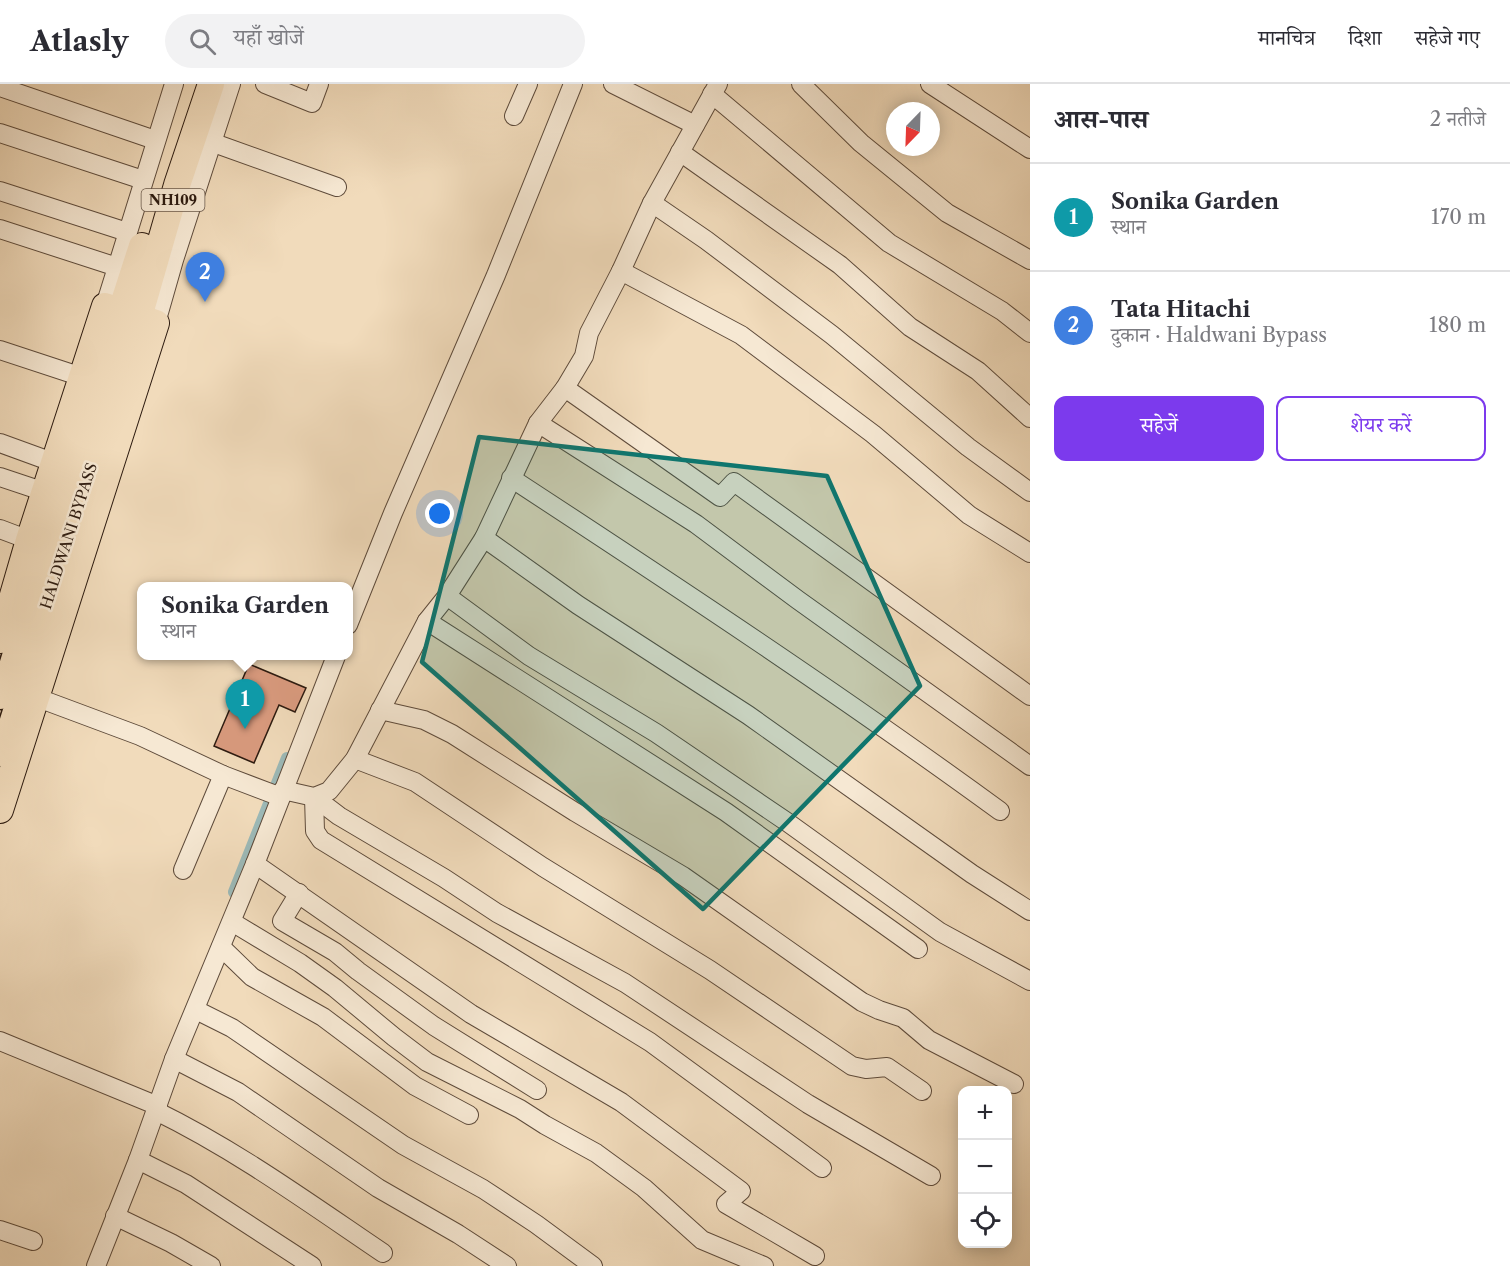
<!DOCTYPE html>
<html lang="hi">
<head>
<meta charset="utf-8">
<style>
  :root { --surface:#fff; --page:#f2f2f3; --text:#2b2b33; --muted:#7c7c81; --line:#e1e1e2; --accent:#7c3aed }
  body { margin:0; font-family:"Libre Caslon Text","Noto Serif Devanagari",serif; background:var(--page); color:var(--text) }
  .controls { position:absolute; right:18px; bottom:18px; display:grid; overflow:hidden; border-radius:12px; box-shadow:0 3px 15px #0003 }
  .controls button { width:54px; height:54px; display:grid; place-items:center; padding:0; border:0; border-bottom:2px solid var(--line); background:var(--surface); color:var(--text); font:30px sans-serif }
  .compass { position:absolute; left:886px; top:18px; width:54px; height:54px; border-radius:50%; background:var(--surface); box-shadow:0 3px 15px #0003; rotate:203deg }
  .you { position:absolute; left:440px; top:430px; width:21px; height:21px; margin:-15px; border:4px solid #fff; border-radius:50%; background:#1a73e8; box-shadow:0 0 0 9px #1a73e833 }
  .badge { display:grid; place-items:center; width:39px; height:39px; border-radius:50%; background:var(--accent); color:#fff; font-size:20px; font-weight:700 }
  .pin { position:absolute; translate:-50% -50px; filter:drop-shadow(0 2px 3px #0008) }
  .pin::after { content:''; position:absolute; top:32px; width:21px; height:18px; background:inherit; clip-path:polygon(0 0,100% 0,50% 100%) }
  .popup { position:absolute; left:137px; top:498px; width:216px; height:78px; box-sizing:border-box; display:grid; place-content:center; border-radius:12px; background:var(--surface); filter:drop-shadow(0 2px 4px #0005); font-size:20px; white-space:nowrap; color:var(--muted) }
  .popup b { font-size:22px; color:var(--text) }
  .popup::after { content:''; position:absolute; left:50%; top:100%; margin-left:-12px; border:12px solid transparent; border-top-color:var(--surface) }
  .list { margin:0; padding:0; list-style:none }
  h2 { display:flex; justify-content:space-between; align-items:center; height:78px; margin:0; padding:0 24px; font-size:26px }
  h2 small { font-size:20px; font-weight:400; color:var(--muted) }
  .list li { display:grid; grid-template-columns:39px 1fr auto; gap:18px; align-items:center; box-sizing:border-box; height:108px; padding:0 24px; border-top:2px solid var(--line) }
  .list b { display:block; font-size:22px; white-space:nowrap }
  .list p { margin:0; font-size:20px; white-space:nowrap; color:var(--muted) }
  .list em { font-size:20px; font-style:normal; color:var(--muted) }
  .actions { display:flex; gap:12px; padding:18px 24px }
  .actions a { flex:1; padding:14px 0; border:2px solid var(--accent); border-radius:12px; text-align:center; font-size:21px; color:var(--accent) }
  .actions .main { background:var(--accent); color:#fff }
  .icon { flex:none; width:33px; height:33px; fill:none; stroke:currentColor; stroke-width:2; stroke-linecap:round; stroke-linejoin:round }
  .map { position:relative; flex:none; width:1030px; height:1182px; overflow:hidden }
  header { display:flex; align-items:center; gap:36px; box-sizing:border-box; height:84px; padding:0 30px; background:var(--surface); border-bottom:2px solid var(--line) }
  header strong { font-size:28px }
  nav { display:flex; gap:33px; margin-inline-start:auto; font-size:21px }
  .search { width:420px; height:54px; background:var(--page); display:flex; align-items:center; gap:15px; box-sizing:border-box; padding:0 21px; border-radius:33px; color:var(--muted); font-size:22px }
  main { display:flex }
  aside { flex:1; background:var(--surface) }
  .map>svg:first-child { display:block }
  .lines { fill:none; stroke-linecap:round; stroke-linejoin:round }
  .canal { stroke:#9cb9b7; stroke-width:12 }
  .building { fill:#da9b7f; stroke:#2d1b10; stroke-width:1.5 }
  .minor-casing { stroke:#5e4b3b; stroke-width:20 }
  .major-casing { stroke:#2d1b10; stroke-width:25 }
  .highway-casing { stroke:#2d1b10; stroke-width:28 }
  .minor { stroke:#f6e8d3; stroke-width:18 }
  .major { stroke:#f1dbbb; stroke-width:22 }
  .highway { stroke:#f1dbbb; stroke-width:26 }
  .marked { fill:#0f766e; fill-opacity:0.2; stroke:#0f766e; stroke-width:4.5; stroke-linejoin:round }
  .labels { text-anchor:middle; stroke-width:5; stroke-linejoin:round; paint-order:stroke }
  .shield { fill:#f6e8d3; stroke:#69584a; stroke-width:1.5 }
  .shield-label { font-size:14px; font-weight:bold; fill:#2d1b10 }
  .street-label { font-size:15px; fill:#2d1b10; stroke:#f6e8d3 }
</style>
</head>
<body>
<header>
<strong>Atlasly</strong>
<div class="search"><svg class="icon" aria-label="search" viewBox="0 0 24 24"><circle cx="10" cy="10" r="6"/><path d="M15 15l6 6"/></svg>यहाँ खोजें</div>
<nav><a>मानचित्र</a><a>दिशा</a><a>सहेजे गए</a></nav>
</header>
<main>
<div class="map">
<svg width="1030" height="1182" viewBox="0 0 1030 1182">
  <rect width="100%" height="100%" fill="#f1dbbb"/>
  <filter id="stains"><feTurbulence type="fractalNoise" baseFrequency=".00333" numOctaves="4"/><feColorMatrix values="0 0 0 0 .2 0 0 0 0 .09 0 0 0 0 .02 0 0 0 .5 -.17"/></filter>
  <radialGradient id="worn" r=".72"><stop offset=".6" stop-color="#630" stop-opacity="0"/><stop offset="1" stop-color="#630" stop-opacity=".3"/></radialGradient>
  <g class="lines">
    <path class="canal" d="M234 808 287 674"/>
  </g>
  <path class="building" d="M249 580 306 604 295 628 279 621 254 679 214 662Z"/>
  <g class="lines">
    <g class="minor-casing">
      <g id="minor">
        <path d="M265 0 312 19 319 0"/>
        <path d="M613 0 695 41"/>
        <path d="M801 0 861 59 947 129 1030 176"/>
        <path d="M930 0 1030 65"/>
        <path d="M0 3 155 56"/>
        <path d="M712 10 889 159 1002 227 1030 249"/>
        <path d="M514 32 528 0"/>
        <path d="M0 49 143 96"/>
        <path d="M211 58 337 103"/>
        <path d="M680 68 840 181 910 243 978 287 1030 334"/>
        <path d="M0 107 127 148"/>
        <path d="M652 119 706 156 832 251 968 363 1030 408"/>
        <path d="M0 145 117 183"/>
        <path d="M621 187 741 251 873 350 969 431 1030 469"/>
        <path d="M105 222 174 0"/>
        <path d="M156 239 174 176 231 0"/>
        <path d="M0 266 82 293"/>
        <path d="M565 304 720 413 734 398 1030 612"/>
        <path d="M538 339 696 440 798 516 1030 682"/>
        <path d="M0 359 55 379"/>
        <path d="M0 393 45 408"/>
        <path d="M511 394C676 502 841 611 1000 727"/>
        <path d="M0 445 29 456"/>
        <path d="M484 454 578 521 748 631 972 790 1030 827"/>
        <path d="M447 512 529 572 656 649 787 738 940 848 1030 897"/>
        <path d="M427 537 726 728 918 865"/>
        <path d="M348 541 393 429 496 191 573 0"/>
        <path d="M38 614 140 652 223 691 281 713"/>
        <path d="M380 626 424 636 452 650 575 728 683 792 862 918 879 926 903 934 929 956 1014 1000"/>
        <path d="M355 675 415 698 543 783 710 886 852 982 866 985 887 983 922 1007"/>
        <path d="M283 706 314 713 329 707 355 675 427 537 447 512 484 454 538 339 565 304 584 272 589 249 621 187 652 119 718 0"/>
        <path d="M314 713 339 732 444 794 497 829 625 899 808 1020 931 1092"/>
        <path d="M314 713 315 747 321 756 650 958 822 1084"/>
        <path d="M255 780 471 930 621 1018 741 1107 726 1120 815 1172"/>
        <path d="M183 786 223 691"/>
        <path d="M299 809 282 837 335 868 358 887 434 942 537 1006"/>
        <path d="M232 838 300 879 335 904 394 953 427 978 520 1025 545 1041 596 1069 644 1104 702 1156 764 1182"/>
        <path d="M221 863 252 893 323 933 415 1002 469 1031"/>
        <path d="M196 926 232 944 403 1061 483 1105 536 1140 593 1182"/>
        <path d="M0 957 158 1022"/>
        <path d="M174 975 238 1008 378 1104 458 1150 507 1182"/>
        <path d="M156 1027C236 1066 309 1119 383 1169"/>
        <path d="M138 1076 186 1100 312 1182"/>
        <path d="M115 1132 171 1159 211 1182"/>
        <path d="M0 1146 33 1157"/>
        <path d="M96 1182 138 1076 174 975 255 780 336 572"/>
      </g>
    </g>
    <g class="major-casing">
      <g id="major">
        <path d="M0 614 121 227"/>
        <path d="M0 671 139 233"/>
      </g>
    </g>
    <g class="highway-casing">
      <g id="highway">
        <path d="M121 227 142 162"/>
        <path d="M139 233 177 101 211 0"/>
        <path d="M0 556 29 456 105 222 156 239 0 726"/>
      </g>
    </g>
    <use href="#minor" class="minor"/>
    <use href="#major" class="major"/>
    <use href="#highway" class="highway"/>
  </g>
  <path class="marked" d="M479 353 827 392 920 602 703 825 422 578Z"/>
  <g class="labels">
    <rect class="shield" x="141.5" y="105" width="63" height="22" rx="4.5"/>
    <g class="shield-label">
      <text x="173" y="121">NH109</text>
    </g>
    <g class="street-label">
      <text transform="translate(69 452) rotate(-72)" y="5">HALDWANI BYPASS</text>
    </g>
  </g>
  <rect width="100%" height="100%" filter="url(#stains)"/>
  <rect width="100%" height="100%" fill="url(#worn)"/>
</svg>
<div class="controls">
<button>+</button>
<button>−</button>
<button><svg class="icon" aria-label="locate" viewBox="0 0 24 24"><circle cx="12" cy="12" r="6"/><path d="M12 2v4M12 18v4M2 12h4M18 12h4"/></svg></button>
</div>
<svg class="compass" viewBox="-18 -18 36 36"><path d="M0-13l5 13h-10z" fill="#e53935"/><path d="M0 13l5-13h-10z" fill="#7c7c81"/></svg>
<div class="you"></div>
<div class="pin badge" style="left:245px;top:645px;background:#0f9aa8">1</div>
<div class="popup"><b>Sonika Garden</b>स्थान</div>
<div class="pin badge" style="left:205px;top:218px;background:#3f7fe0">2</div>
</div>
<aside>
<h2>आस-पास<small>2 नतीजे</small></h2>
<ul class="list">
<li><span class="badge" style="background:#0f9aa8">1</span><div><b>Sonika Garden</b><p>स्थान</p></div><em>170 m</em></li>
<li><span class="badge" style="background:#3f7fe0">2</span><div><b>Tata Hitachi</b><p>दुकान · Haldwani Bypass</p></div><em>180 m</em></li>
</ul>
<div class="actions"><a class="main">सहेजें</a><a>शेयर करें</a></div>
</aside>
</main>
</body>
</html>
